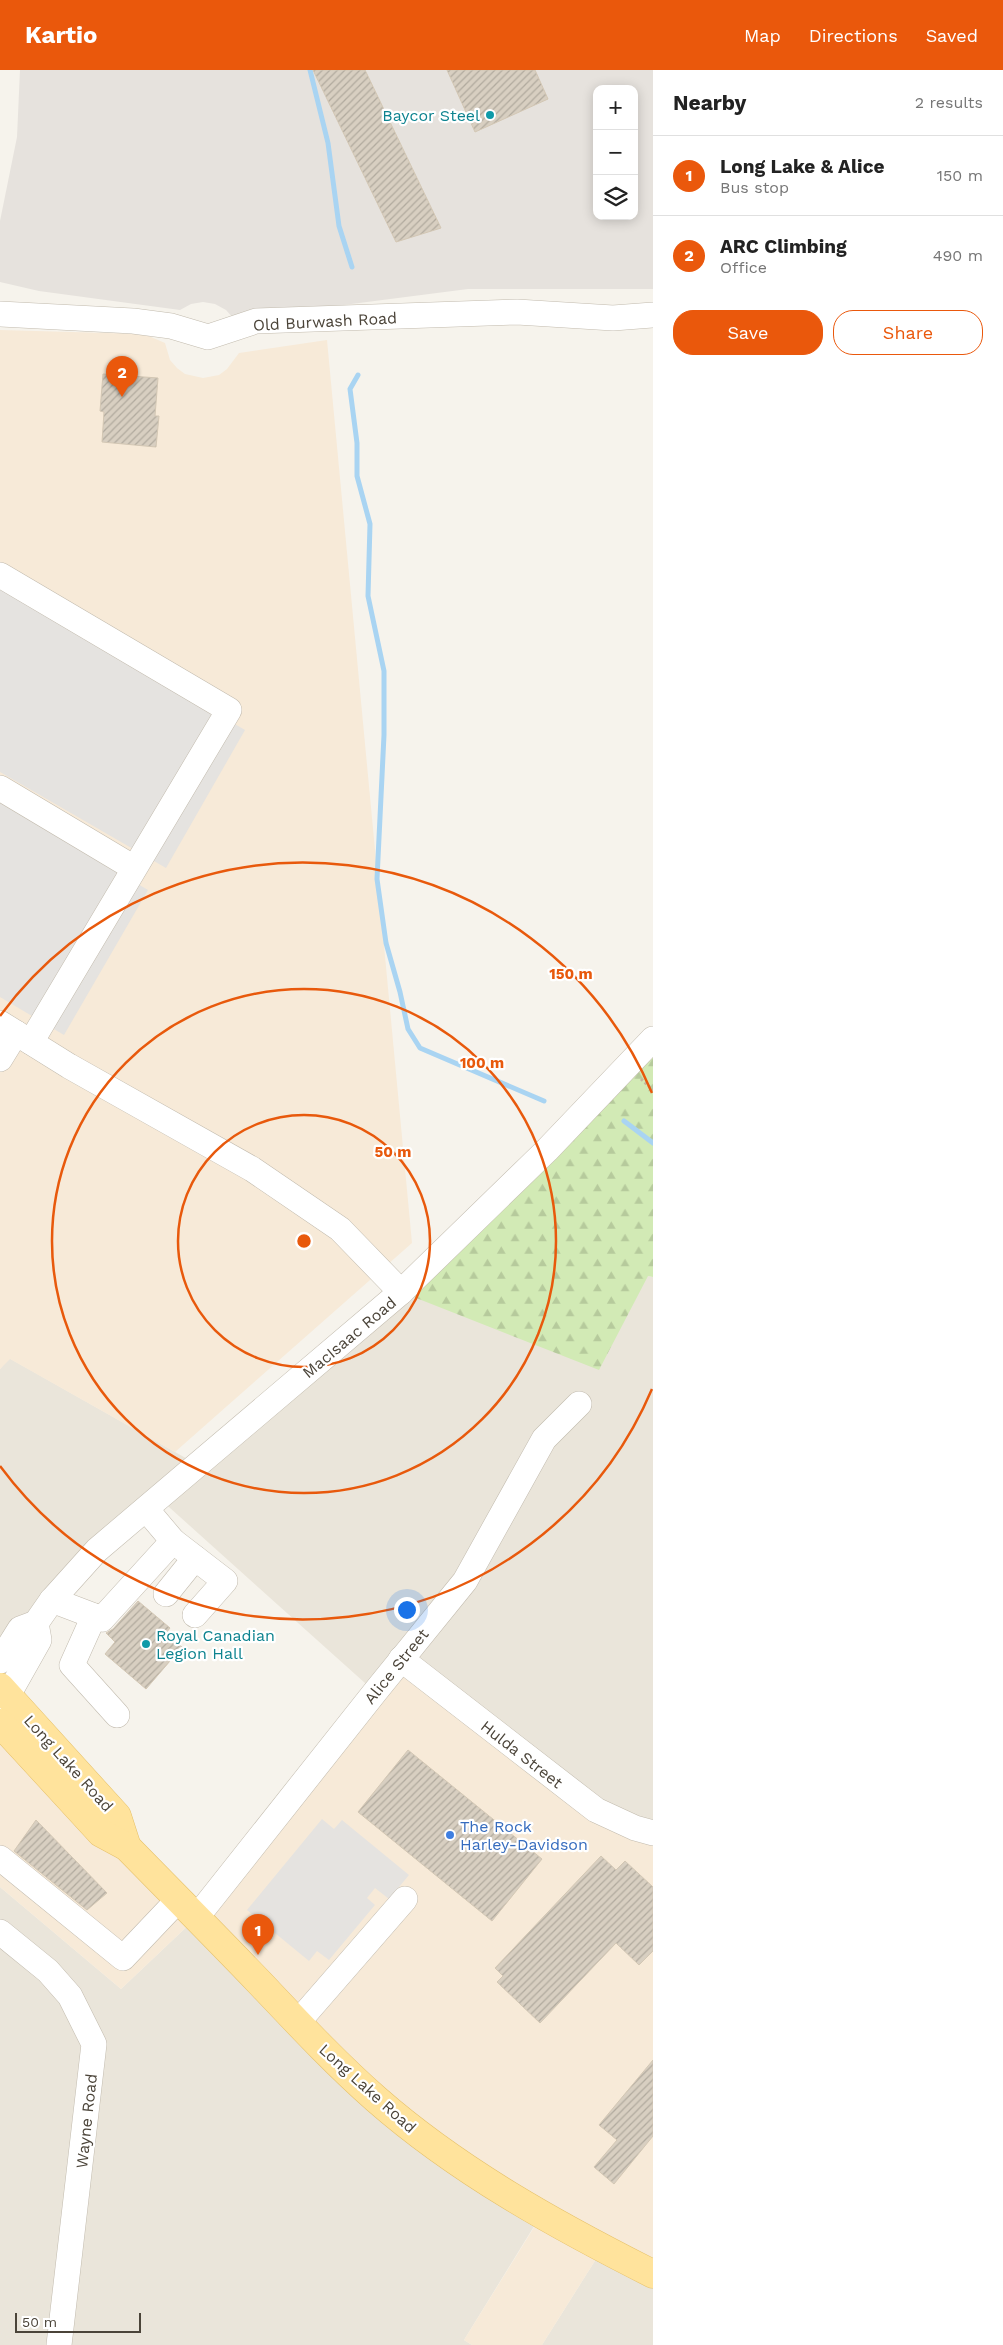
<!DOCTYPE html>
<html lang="en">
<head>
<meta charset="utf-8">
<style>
  :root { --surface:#fff; --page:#f6f6f6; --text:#222; --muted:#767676; --line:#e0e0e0; --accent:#ea580c }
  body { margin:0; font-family:"Work Sans",sans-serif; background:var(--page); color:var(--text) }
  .controls { position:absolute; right:15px; top:15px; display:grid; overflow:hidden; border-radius:10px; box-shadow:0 2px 12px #0003 }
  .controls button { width:45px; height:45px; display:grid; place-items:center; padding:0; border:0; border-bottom:1px solid var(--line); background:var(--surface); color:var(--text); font:25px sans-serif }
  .scale { position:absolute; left:15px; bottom:12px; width:126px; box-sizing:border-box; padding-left:5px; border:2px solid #4b4439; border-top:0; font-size:14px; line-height:18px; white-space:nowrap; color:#4b4439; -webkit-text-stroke:4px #fff; paint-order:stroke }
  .you { position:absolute; left:406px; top:1539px; width:18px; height:18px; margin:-12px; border:4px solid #fff; border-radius:50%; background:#1a73e8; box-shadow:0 0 0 8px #1a73e833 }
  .badge { display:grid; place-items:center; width:32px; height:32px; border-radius:50%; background:var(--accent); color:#fff; font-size:16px; font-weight:700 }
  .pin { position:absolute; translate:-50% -41px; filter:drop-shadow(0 1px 2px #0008) }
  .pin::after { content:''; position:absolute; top:26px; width:18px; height:15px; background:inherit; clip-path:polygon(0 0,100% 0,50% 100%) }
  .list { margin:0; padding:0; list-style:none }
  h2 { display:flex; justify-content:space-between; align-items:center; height:65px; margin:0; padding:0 20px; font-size:21px }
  h2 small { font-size:16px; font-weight:400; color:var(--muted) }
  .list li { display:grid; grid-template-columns:32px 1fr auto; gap:15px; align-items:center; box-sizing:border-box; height:80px; padding:0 20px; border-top:1px solid var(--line) }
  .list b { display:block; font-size:19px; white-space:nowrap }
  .list p { margin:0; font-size:16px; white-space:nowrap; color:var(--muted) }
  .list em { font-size:16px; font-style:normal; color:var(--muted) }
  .actions { display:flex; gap:10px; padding:15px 20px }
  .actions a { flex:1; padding:11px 0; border:1px solid var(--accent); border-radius:20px; text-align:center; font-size:18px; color:var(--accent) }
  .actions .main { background:var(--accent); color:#fff }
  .icon { flex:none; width:28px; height:28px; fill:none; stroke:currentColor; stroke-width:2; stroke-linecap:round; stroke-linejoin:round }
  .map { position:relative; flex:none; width:653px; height:2275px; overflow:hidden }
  header { display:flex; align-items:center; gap:30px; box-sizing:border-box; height:70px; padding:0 25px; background:var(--accent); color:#fff }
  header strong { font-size:24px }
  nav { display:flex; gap:28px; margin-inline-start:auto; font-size:18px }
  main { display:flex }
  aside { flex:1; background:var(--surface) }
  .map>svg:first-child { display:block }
  .residential { fill:#eae5da }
  .commercial { fill:#f7ead8 }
  .industrial { fill:#e6e2dd; fill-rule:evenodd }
  .forest { fill:url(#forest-firs) }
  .parking { fill:#e5e3e0 }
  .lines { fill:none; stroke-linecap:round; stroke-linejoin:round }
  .stream { stroke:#a9d4f2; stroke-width:5 }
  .building { fill:url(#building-hatch); stroke:#d3c7b4 }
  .minor-casing { stroke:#c2bbae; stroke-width:26 }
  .major-casing { stroke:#e6c16a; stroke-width:29 }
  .path { stroke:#c4b79f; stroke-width:3; stroke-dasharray:2.5 2.5; stroke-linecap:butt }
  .minor { stroke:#fff; stroke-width:25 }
  .major { stroke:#ffe39c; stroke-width:28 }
  .ring { fill:none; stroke:#e8590c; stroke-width:2.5 }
  .culture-dot { fill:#0f9aa8; stroke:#fff; stroke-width:2 }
  .shop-dot { fill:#3f7fe0; stroke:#fff; stroke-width:2 }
  .labels { text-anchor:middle; stroke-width:4.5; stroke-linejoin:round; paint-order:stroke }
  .culture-label { font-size:16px; fill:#0d838f; stroke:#fff; text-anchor:end }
  .street-label { font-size:16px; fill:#4b4439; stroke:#fff }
  .shop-label { font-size:16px; fill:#366cbe; stroke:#fff; text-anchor:start }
  .centre { fill:#e8590c; stroke:#fff; stroke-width:2.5 }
  .ring-label { font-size:15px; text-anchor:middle; font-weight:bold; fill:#e8590c; stroke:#fff; stroke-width:4.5; stroke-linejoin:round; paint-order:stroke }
</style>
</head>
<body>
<header>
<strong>Kartio</strong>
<nav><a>Map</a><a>Directions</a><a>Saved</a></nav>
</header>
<main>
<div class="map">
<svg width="653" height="2275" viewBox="0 0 653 2275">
  <defs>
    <pattern id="forest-firs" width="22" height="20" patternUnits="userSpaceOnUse" patternTransform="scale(1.25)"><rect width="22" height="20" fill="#d2eab5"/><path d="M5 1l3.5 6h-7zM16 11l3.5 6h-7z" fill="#b6ca9c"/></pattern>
    <pattern id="building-hatch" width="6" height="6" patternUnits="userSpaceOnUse" patternTransform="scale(1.25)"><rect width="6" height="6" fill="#d8cfc1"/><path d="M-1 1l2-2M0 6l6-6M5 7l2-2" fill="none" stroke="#b1aa9e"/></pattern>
  </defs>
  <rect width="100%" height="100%" fill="#f6f3ec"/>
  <g class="residential">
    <path d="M648 1206 653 1207V1763L375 1622 160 1429 0 1592V1299L9 1288 198 1395 401 1222Z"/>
    <path d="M0 1817 121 1919 196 1848 541 2145 464 2270 472 2275H0Z"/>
    <path d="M603 2178 653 2204V2275H542Z"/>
  </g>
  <g class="commercial">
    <path d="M0 260 144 264 165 273 170 290 177 298 185 304 203 308 219 305 227 299 239 283 327 270 412 1173 175 1382 10 1289 0 1299Z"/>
    <path d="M401 1589 497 1665 653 1763V2204L603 2178 542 2275H472L464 2270 541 2146 484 2109 196 1848 121 1919 0 1817V1653L196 1848Z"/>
  </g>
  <path class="industrial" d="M20 0H653V219H468L234 249 226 240 215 234 203 232 191 234 180 240 39 221 0 212V151L17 67ZM597 19H634V146H597Z"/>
  <path class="forest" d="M653 969V1207L648 1206 599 1300 401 1222Z"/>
  <g class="parking">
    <path d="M0 518 245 660 166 798 0 702Z"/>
    <path d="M0 733 148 820 64 965 0 927Z"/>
    <path d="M322 1749 334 1759 342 1750 409 1805 389 1829 375 1818 367 1828 375 1835 329 1890 317 1881 309 1891 247 1840Z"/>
  </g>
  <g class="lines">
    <g class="stream">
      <path d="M310 0 328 73 339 156 352 197"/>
      <path d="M358 305 350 319 357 373V406L370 454 368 526 384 601V665L377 809 386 873 400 922 408 959 420 978 544 1031"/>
      <path d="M624 1051 653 1073"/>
    </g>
  </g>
  <g class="building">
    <path d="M313 0H365L441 158 396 172Z"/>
    <path d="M447 0H535L548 29 475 62Z"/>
    <path d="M103 304 158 308 155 346H159L156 377 102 372 104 342 100 341Z"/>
    <path d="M138 1531 170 1558 166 1563 182 1577 146 1619 105 1584 115 1572 106 1563 113 1559Z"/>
    <path d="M408 1680 542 1789 492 1851 358 1742Z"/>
    <path d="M36 1750 107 1823 87 1840 14 1781Z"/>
    <path d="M601 1786 616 1800 625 1791 653 1817V1881L639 1895 616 1873 540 1953 497 1912 503 1906 495 1898Z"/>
    <path d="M653 1990V2066L614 2114 594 2097 617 2070 599 2055Z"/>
  </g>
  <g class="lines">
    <g class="minor-casing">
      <g id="minor">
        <path d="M0 244 133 251 171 256 208 267 256 251 517 242 613 248 653 245"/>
        <path d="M0 505 229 640 31 972"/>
        <path d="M0 718 134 798"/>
        <path d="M0 953 69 996 252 1099 340 1159 401 1222"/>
        <path d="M0 989 16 963"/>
        <path d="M173 1471 225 1511 195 1545"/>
        <path d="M166 1524 195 1488"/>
        <path d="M52 1530 102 1549 173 1471 146 1439"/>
        <path d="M94 1546 72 1595 117 1645"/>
        <path d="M401 1589 596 1740 635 1758 653 1763"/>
        <path d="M0 1591 20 1559 36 1553 52 1530 97 1480 401 1222 547 1080 653 969"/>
        <path d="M0 1632 8 1625 39 1570 36 1553"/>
        <path d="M0 1788 123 1888 178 1830"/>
        <path d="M196 1848 375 1622 465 1511 544 1369 579 1334"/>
        <path d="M0 1862 48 1901 70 1926 94 1974 59 2275"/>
        <path d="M298 1952 405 1829"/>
      </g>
    </g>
    <g class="major-casing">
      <g id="major">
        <path d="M0 1617 117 1746 127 1777"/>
        <path d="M0 1653 101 1763 127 1777C171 1822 215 1866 259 1912 297 1952 335 1993 376 2029 458 2101 556 2155 653 2204"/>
      </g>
    </g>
    <path class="path" d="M641 1009 653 1020"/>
    <use href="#minor" class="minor"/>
    <use href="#major" class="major"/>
  </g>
  <g class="ring">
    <circle cx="304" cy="1171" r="126"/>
    <circle cx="304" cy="1171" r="252"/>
    <path d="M652 1319A378 378 0 0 1 0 1396M0 946A378 378 0 0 1 652 1023"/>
  </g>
  <g class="culture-dot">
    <circle cx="490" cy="45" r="5"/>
    <circle cx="146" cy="1574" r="5"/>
  </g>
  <circle class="shop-dot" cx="450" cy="1765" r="5"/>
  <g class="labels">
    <g class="culture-label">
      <text x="480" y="51">Baycor Steel</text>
      <text x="156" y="1571" text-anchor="start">Royal Canadian<tspan x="156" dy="18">Legion Hall</tspan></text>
    </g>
    <g class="street-label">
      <text transform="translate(325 251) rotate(-3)" y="6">Old Burwash Road</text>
      <text transform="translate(349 1267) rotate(-40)" y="6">MacIsaac Road</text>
      <text transform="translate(396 1596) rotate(-51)" y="6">Alice Street</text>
      <text transform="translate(522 1684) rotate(38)" y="6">Hulda Street</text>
      <text transform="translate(69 1693) rotate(48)" y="6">Long Lake Road</text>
      <text transform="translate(368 2018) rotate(42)" y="6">Long Lake Road</text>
      <text transform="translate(86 2051) rotate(-84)" y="6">Wayne Road</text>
    </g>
    <g class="shop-label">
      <text x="460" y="1762">The Rock<tspan x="460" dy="18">Harley-Davidson</tspan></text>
    </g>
  </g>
  <circle cx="304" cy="1171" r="8" class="centre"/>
  <g class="ring-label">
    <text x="571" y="909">150 m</text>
    <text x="482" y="998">100 m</text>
    <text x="393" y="1087">50 m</text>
  </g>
</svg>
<div class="controls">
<button>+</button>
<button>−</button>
<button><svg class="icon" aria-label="layers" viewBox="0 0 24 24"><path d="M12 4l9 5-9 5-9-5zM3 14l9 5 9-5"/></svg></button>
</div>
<div class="scale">50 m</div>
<div class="you"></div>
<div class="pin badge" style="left:258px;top:1885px">1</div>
<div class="pin badge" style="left:122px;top:327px">2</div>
</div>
<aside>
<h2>Nearby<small>2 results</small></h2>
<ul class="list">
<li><span class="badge">1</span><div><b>Long Lake &amp; Alice</b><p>Bus stop</p></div><em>150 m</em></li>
<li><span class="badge">2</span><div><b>ARC Climbing</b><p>Office</p></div><em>490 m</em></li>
</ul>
<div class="actions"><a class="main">Save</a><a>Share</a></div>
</aside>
</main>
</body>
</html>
